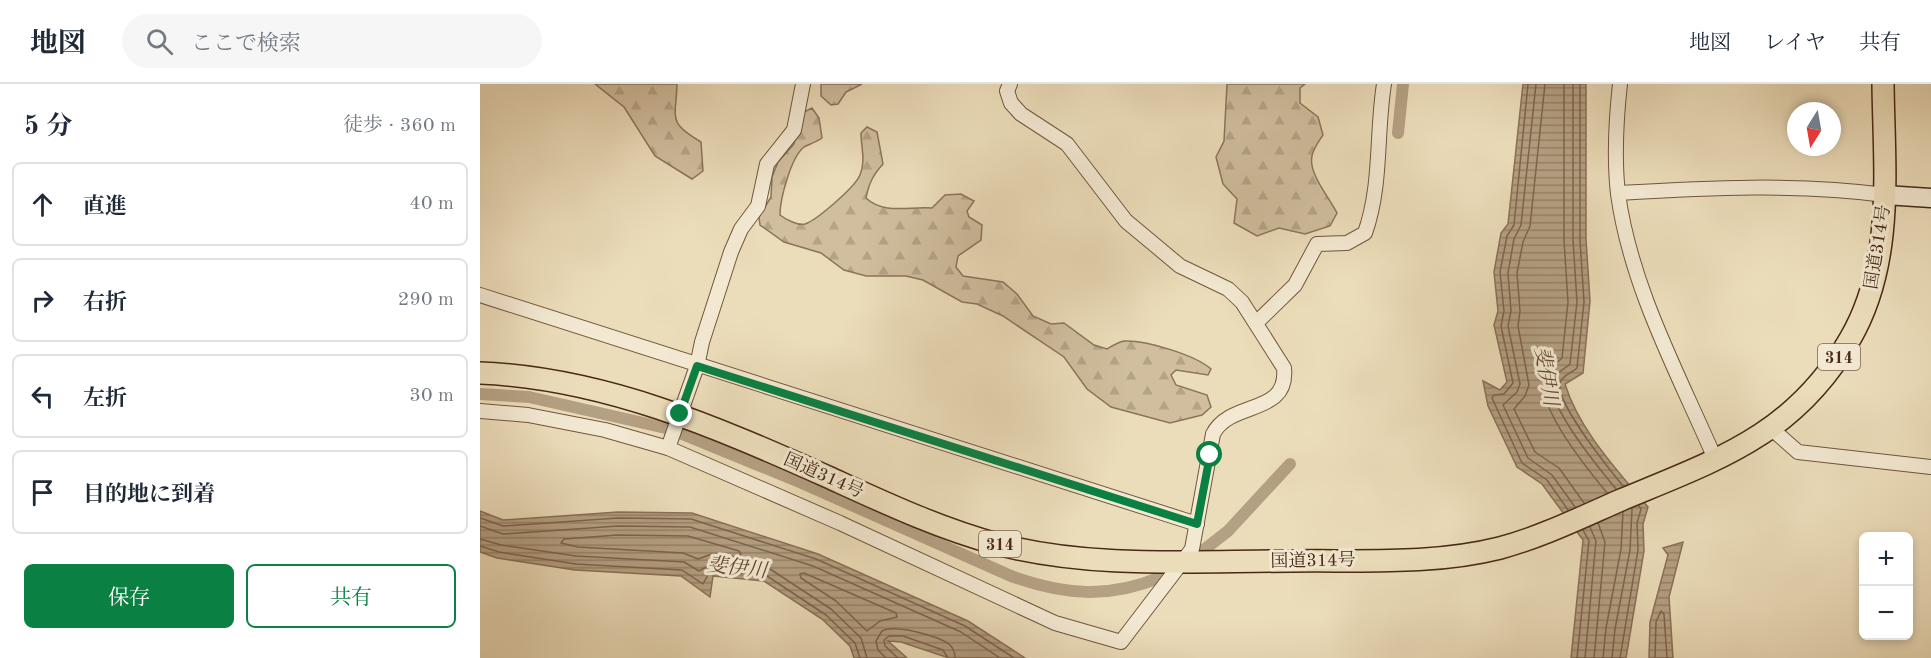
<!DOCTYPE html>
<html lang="ja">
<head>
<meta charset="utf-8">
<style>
  :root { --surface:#fff; --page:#f6f6f7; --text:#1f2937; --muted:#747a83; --line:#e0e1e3; --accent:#0b8043 }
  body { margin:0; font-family:"Old Standard TT","Noto Serif JP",serif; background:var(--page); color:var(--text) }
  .controls { position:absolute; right:18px; bottom:18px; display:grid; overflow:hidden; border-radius:9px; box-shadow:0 3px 9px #0003 }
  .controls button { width:54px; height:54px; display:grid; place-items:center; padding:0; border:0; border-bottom:2px solid var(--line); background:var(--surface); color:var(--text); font:30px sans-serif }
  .compass { position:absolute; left:1307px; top:18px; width:54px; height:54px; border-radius:50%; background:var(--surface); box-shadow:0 3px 9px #0003; rotate:191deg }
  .stop { position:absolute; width:18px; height:18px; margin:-14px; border:4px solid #0b8043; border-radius:50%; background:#fff }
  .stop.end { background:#0b8043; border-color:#fff; box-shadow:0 2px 6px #0008 }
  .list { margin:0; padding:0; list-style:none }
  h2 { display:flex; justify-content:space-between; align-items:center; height:78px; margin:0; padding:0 24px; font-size:26px }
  h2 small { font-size:20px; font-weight:400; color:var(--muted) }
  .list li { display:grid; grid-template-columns:39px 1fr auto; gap:18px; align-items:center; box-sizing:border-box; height:84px; margin:0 12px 12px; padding:0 12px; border:2px solid var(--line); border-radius:9px }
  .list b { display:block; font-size:22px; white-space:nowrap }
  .list em { font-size:20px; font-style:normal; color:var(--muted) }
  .actions { display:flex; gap:12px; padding:18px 24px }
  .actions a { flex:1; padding:14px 0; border:2px solid var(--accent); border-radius:9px; text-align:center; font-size:21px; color:var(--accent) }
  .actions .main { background:var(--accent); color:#fff }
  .icon { flex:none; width:33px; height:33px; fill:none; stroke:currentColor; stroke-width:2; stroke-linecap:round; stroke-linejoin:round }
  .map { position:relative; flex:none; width:1451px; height:574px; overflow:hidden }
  header { display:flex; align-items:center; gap:36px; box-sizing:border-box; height:84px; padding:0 30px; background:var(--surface); border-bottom:2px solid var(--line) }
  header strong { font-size:28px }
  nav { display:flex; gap:33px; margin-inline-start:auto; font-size:21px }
  .search { width:420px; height:54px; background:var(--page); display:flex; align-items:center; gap:15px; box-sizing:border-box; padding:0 21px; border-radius:33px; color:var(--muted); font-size:22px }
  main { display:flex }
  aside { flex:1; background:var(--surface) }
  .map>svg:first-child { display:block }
  .forest { fill:url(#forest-firs); stroke:#8c745a; stroke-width:1.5 }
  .water { fill:url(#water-rules); stroke:#897056; stroke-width:1.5 }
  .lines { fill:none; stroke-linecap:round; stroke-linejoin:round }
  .shore { stroke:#7e644c; stroke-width:1.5 }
  .canal { stroke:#b4a082; stroke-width:12 }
  .minor-casing { stroke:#71563e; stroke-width:16 }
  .secondary-casing { stroke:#482915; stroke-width:21 }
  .trunk-casing { stroke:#482915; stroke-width:24 }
  .minor { stroke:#f3e9d2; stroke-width:14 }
  .secondary { stroke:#f3e9d2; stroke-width:18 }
  .trunk { stroke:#ecddba; stroke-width:21 }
  .route { stroke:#0b8043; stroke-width:8 }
  .labels { text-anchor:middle; stroke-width:6; stroke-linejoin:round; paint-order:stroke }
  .shield { fill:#f3e9d2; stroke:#7b634e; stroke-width:1.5 }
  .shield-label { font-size:16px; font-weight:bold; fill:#482915 }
  .street-label { font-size:18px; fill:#482915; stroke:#f3e9d2 }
  .water-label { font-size:20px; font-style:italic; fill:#634730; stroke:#f3e9d2 }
</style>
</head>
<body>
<header>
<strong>地図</strong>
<div class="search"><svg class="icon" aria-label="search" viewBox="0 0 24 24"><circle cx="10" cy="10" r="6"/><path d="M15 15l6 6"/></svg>ここで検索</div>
<nav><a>地図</a><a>レイヤ</a><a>共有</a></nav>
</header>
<main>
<aside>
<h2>5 分<small>徒歩 · 360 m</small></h2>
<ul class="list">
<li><svg class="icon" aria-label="ahead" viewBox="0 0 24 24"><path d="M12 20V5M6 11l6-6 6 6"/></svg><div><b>直進</b></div><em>40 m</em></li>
<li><svg class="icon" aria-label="right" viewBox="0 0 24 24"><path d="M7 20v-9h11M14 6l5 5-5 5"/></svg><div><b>右折</b></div><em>290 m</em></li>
<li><svg class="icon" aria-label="left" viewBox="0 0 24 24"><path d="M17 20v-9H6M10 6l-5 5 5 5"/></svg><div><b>左折</b></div><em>30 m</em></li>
<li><svg class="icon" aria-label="arrive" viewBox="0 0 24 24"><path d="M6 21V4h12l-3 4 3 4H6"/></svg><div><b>目的地に到着</b></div></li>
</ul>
<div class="actions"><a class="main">保存</a><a>共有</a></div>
</aside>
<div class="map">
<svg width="1451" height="574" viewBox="0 0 1451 574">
  <defs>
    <pattern id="forest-firs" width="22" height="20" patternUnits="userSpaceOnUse" patternTransform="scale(1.5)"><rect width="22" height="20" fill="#d0be9e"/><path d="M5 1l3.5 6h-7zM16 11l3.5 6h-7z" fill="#b4a387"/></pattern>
    <pattern id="water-rules" width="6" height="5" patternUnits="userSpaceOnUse" patternTransform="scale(1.5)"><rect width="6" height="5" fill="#b4a082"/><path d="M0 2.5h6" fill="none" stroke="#948269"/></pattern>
  </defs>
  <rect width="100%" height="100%" fill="#ecddba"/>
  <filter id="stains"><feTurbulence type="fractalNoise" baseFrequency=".00333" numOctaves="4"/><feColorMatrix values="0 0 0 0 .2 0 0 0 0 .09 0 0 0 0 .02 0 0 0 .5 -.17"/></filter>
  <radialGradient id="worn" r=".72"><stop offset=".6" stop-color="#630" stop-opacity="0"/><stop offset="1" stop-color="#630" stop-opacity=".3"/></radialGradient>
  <g class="forest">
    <path d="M115 0H197C196 35 187 38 221 58L223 87 212 95 175 72 144 23Z"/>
    <path d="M341 0H382L366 8 358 20 351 21 341 12Z"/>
    <path d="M747 0H825L820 4V19L838 33 843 51C839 57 833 65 832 72 828 89 849 113 857 129L850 142 825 150 799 144 777 152 754 139 757 115 743 100 736 73 744 57Z"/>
    <path d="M332 24 339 34 342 54C336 58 330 60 324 63 311 73 300 115 300 131 305 135 318 142 325 140 337 136 375 103 380 91 386 77 381 63 381 49L387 43 397 48 403 80C393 91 389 99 386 114 404 131 430 122 452 124L465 111 481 110 494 117 487 127 489 133 502 141 501 156 478 172 476 183 483 192 523 198 537 210 553 232 571 240 584 239 614 261 627 265C632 262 638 258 644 257 666 256 715 271 731 285L728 291 696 286 691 291 696 301 727 311 731 323 722 331 690 339 631 323 607 305 584 273 523 232 497 220 482 218 443 196 426 192H386L364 186 341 169 304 158 280 141 279 133 291 113 292 93 298 78 314 60 322 29Z"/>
  </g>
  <g class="water">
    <path d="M1043 0H1106V155L1110 217 1103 289 1085 300C1099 346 1138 387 1168 423L1163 440 1164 467 1146 574H1091L1103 456 1062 400 1037 383 1008 322 1003 297 1020 306 1027 298 1014 241 1018 227 1014 188 1021 149 1028 140Z"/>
    <path d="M0 427 23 436 138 428 212 429 338 470 488 537 545 574H469L421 558 408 557 427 574H374L370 562 342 535 284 497 233 492 230 513 201 492 95 486 17 474 0 468Z"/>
    <path d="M1203 458 1189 513 1193 574H1169L1170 538 1188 471 1183 464Z"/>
  </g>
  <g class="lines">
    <g class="shore">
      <path d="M1048 0 1034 141 1027 152 1020 188 1024 227 1021 242 1033 299 1024 310 1014 311 1012 314 1042 379 1067 396 1088 426"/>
      <path d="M1056 0 1041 141 1034 155 1028 189 1031 227 1028 242 1040 300 1037 308 1023 321 1048 374 1072 391 1095 423"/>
      <path d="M1065 0 1050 142 1043 158 1037 189 1040 227 1038 242 1049 301 1045 312 1034 325 1055 368 1079 384 1104 419"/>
      <path d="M1084 0V156L1088 218 1082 274C1075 281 1066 284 1064 295 1057 324 1109 387 1127 409"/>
      <path d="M1093 0V156L1097 218 1090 280C1085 285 1076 288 1073 295 1063 317 1121 387 1136 405"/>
      <path d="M1100 0V156L1104 218 1097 284C1093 288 1081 292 1080 299 1075 318 1130 386 1143 402"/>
      <path d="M0 434 23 442 138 434 211 435 336 475 485 542 534 574"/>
      <path d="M0 442 23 450 138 442 210 443 333 482 481 548 520 574"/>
      <path d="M138 451 208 452 259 467 261 470 258 473 232 470 218 475 203 469 98 463 81 459 84 455Z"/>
      <path d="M0 455 21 461 96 472 204 478 219 487 235 478 290 485 351 525 381 554 387 574"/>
      <path d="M0 462 19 468 96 480 202 486 223 500 229 489 234 486 287 492 346 531 375 559 380 574"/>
      <path d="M324 489 416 529 417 533 400 537 387 547 356 517 321 494 320 490Z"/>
      <path d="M406 574 398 566 396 557 402 547C415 540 459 552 470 561 474 565 475 569 475 574"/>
      <path d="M418 574 405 562 404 556 409 552H423L463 566 468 574"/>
      <path d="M1097 574 1109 457 1103 446"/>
      <path d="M1105 574 1116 457 1110 443"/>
      <path d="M1114 574 1125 458 1118 439"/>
      <path d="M1123 574 1126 544 1141 465 1143 428"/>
      <path d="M1132 574 1135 545 1150 466 1152 425"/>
      <path d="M1140 574 1158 466 1157 439 1161 425 1159 422"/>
      <path d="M1175 574 1176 538 1181 527 1184 530 1187 574"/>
    </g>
    <g class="canal">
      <path d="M918 49 923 0"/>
      <path d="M0 310 49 313 190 345 322 399 531 492C584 511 629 515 681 493"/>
      <path d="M725 465 748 447 810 380"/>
    </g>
    <g class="minor-casing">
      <g id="minor">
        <path d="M1140 0C1136 36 1134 74 1138 110 1151 204 1199 291 1236 377"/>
        <path d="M1138 109C1225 104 1319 99 1405 111"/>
        <path d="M0 211 717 440"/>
        <path d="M776 239 815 201 837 160 867 159 885 149C902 101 896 50 904 0"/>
        <path d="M0 327 48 331 125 346 188 364 360 439 575 539 641 558 712 465 733 350C750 316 809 332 804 284L762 218 748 205 700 182 646 137 587 60 541 30 531 19 527 7 530 0"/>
        <path d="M1292 345 1318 368 1451 383"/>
        <path d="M188 364 217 282 222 258 251 168 261 145 278 122 287 80 314 46 323 0"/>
      </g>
    </g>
    <g class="secondary-casing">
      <path id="secondary" d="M1405 111 1451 114"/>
    </g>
    <g class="trunk-casing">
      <path id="trunk" d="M0 289C124 294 236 343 348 393 403 418 458 444 517 460 613 485 714 477 812 477 880 476 953 481 1020 464 1061 453 1102 433 1141 416 1237 376 1315 351 1370 255 1415 178 1404 85 1403 0"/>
    </g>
    <use href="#minor" class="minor"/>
    <use href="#secondary" class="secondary"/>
    <use href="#trunk" class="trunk"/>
  </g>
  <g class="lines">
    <path class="route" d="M200 330 217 282 717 440 730 371"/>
  </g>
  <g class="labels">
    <g class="shield">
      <rect x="1338" y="260" width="42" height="26" rx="4.5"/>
      <rect x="499" y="447" width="42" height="26" rx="4.5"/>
    </g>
    <g class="shield-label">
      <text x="1359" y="279">314</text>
      <text x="520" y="466">314</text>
    </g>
    <g class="street-label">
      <text transform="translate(1397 163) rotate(-81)" y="6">国道314号</text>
      <text transform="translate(344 391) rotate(24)" y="6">国道314号</text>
      <text transform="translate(833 476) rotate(-1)" y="6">国道314号</text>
    </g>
    <g class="water-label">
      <text transform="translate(1067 292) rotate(80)" y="7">斐伊川</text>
      <text transform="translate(257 483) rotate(6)" y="7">斐伊川</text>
    </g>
  </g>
  <rect width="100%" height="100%" filter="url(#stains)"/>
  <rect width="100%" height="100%" fill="url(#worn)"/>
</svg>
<div class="controls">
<button>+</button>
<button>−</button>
</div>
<svg class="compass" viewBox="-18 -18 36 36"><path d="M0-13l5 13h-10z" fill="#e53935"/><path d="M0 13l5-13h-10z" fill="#747a83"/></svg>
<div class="stop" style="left:730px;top:371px"></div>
<div class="stop end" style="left:200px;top:330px"></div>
</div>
</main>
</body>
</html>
